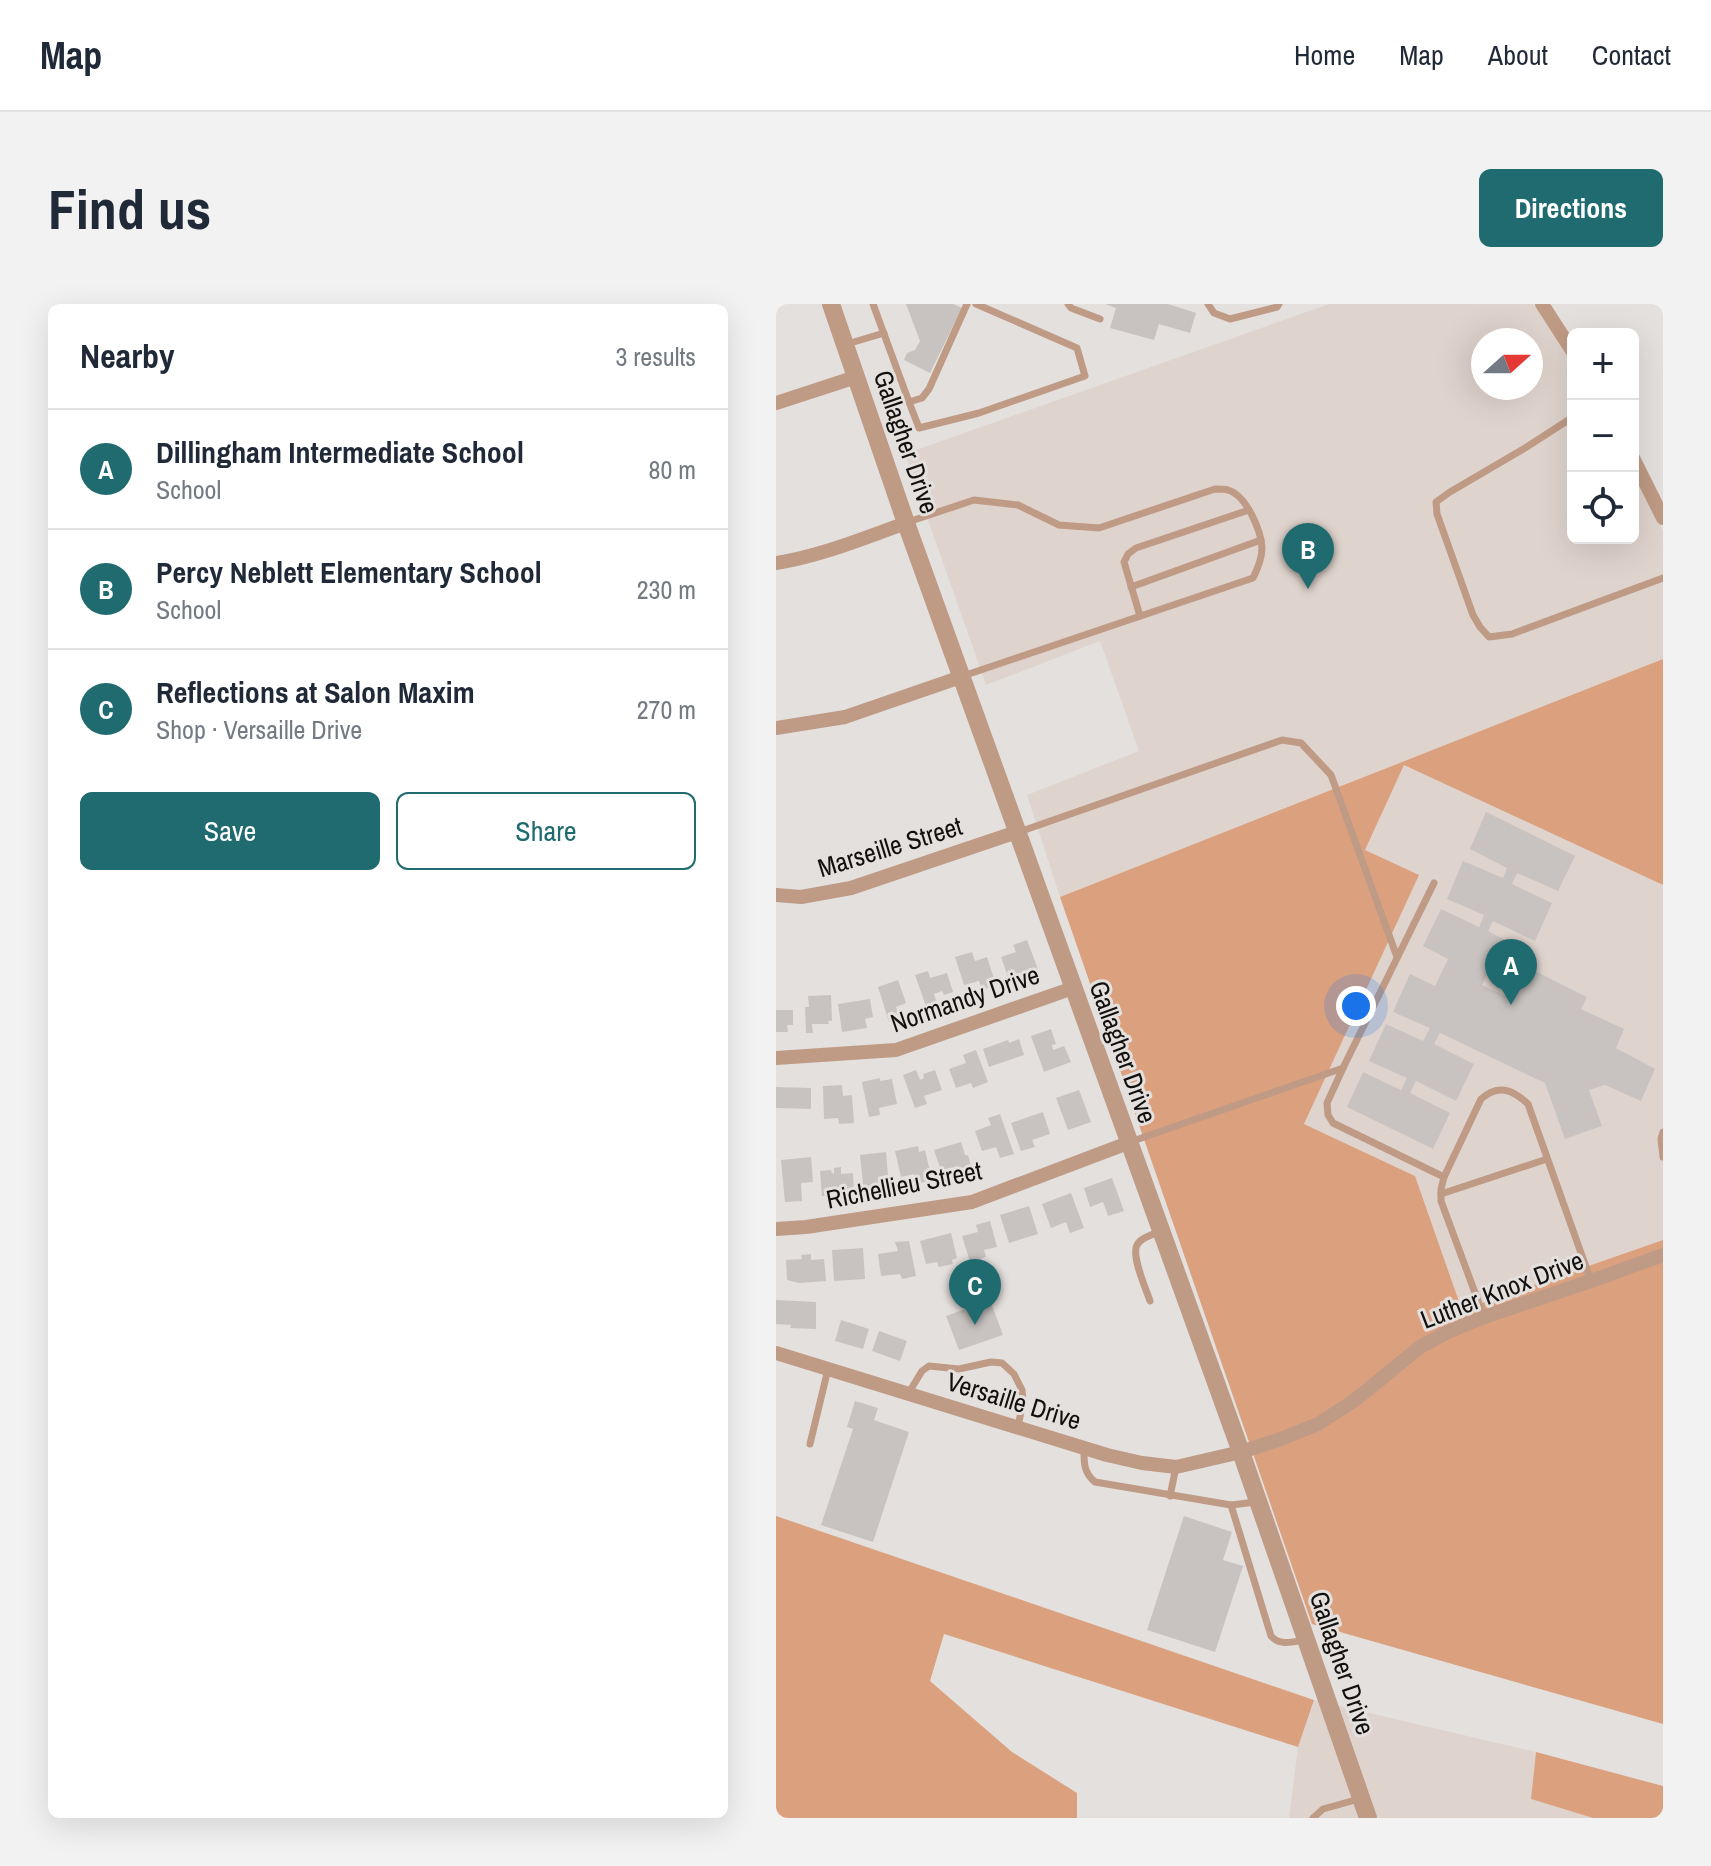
<!DOCTYPE html>
<html lang="en">
<head>
<meta charset="utf-8">
<style>
  :root { --surface:#fff; --page:#f2f2f3; --text:#1f2937; --muted:#747a83; --line:#e0e1e3; --accent:#1f6b6f }
  body { margin:0; font-family:"Archivo Narrow",sans-serif; background:var(--page); color:var(--text) }
  .controls { position:absolute; right:24px; top:24px; display:grid; overflow:hidden; border-radius:12px; box-shadow:0 8px 32px #0002 }
  .controls button { width:72px; height:72px; display:grid; place-items:center; padding:0; border:0; border-bottom:2px solid var(--line); background:var(--surface); color:var(--text); font:40px sans-serif }
  .compass { position:absolute; left:695px; top:24px; width:72px; height:72px; border-radius:50%; background:var(--surface); box-shadow:0 8px 32px #0002; rotate:69deg }
  .you { position:absolute; left:580px; top:702px; width:28px; height:28px; margin:-20px; border:6px solid #fff; border-radius:50%; background:#1a73e8; box-shadow:0 0 0 12px #1a73e833 }
  .badge { display:grid; place-items:center; width:52px; height:52px; border-radius:50%; background:var(--accent); color:#fff; font-size:26px; font-weight:700 }
  .pin { position:absolute; translate:-50% -66px; filter:drop-shadow(0 2px 4px #0008) }
  .pin::after { content:''; position:absolute; top:42px; width:28px; height:24px; background:inherit; clip-path:polygon(0 0,100% 0,50% 100%) }
  .list { margin:0; padding:0; list-style:none }
  h2 { display:flex; justify-content:space-between; align-items:center; height:104px; margin:0; padding:0 32px; font-size:34px }
  h2 small { font-size:26px; font-weight:400; color:var(--muted) }
  .list li { display:grid; grid-template-columns:52px 1fr auto; gap:24px; align-items:center; box-sizing:border-box; height:120px; padding:0 32px; border-top:2px solid var(--line) }
  .list b { display:block; font-size:30px; white-space:nowrap }
  .list p { margin:0; font-size:26px; white-space:nowrap; color:var(--muted) }
  .list em { font-size:26px; font-style:normal; color:var(--muted) }
  .actions { display:flex; gap:16px; padding:24px 32px }
  .actions a { flex:1; padding:18px 0; border:2px solid var(--accent); border-radius:12px; text-align:center; font-size:28px; color:var(--accent) }
  .actions .main { background:var(--accent); color:#fff }
  .icon { flex:none; width:44px; height:44px; fill:none; stroke:currentColor; stroke-width:2; stroke-linecap:round; stroke-linejoin:round }
  .map { position:relative; flex:none; width:887px; height:1514px; overflow:hidden; border-radius:12px }
  header { display:flex; align-items:center; gap:48px; box-sizing:border-box; height:112px; padding:0 40px; background:var(--surface); border-bottom:2px solid var(--line) }
  header strong { font-size:38px }
  nav { display:flex; gap:44px; margin-inline-start:auto; font-size:28px }
  .intro { display:flex; align-items:center; justify-content:space-between; box-sizing:border-box; height:192px; padding:0 48px }
  h1 { margin:0; font-size:56px }
  .button { padding:20px 36px; border-radius:12px; background:var(--accent); color:#fff; font-size:28px; font-weight:700 }
  main { display:flex; gap:48px; padding:0 48px }
  aside { flex:1; background:var(--surface); border-radius:12px; box-shadow:0 8px 32px #0002 }
  .map>svg:first-child { display:block }
  .built { fill:#dfd3cd; fill-rule:evenodd }
  .green { fill:#dba17f }
  .building { fill:#c8c3c1 }
  .lines { fill:none; stroke-linecap:round; stroke-linejoin:round }
  .service { stroke:#bf9a85; stroke-width:7 }
  .minor { stroke:#bf9a85; stroke-width:14 }
  .tertiary { stroke:#bf9a85; stroke-width:18 }
  .labels { text-anchor:middle; stroke-width:6; stroke-linejoin:round; paint-order:stroke }
  .street-label { font-size:26px; fill:#12100f; stroke:#e4e0dd }
</style>
</head>
<body>
<header>
<strong>Map</strong>
<nav><a>Home</a><a>Map</a><a>About</a><a>Contact</a></nav>
</header>
<div class="intro"><h1>Find us</h1><a class="button">Directions</a></div>
<main>
<aside>
<h2>Nearby<small>3 results</small></h2>
<ul class="list">
<li><span class="badge">A</span><div><b>Dillingham Intermediate School</b><p>School</p></div><em>80 m</em></li>
<li><span class="badge">B</span><div><b>Percy Neblett Elementary School</b><p>School</p></div><em>230 m</em></li>
<li><span class="badge">C</span><div><b>Reflections at Salon Maxim</b><p>Shop · Versaille Drive</p></div><em>270 m</em></li>
</ul>
<div class="actions"><a class="main">Save</a><a>Share</a></div>
</aside>
<div class="map">
<svg width="887" height="1514" viewBox="0 0 887 1514">
  <rect width="100%" height="100%" fill="#e4e0dd"/>
  <g class="built">
    <path d="M553 0H758L797 60V234H857V164L887 227V355L284 593 251 491 363 447 324 337 210 381 129 150ZM707 36H755V84H707Z"/>
    <path d="M628 460 887 581V936L686 1006 639 872 528 820 642 572 589 546Z"/>
    <path d="M538 1396 760 1448 755 1495 817 1514H513L522 1443Z"/>
  </g>
  <g class="green">
    <path d="M887 355V581L628 461 589 546 643 571 528 820 639 872 686 1006 887 936V1420L536 1320 284 593Z"/>
    <path d="M0 1212 538 1396 522 1443 168 1330 154 1377 236 1448 301 1489V1514H0Z"/>
    <path d="M760 1448 887 1482V1514H817L755 1495Z"/>
  </g>
  <g class="building">
    <path d="M130 0H177L186 4 154 69 128 56 131 49 139 46 144 37Z"/>
    <path d="M329 0H392L420 9 414 29 383 20 378 36 334 24 340 4Z"/>
    <path d="M710 508 799 552 782 587 741 569 736 580 776 599 759 637 717 617 712 627 729 636 706 681 737 695 751 663 811 693 805 705 848 725 840 744 879 765 865 797 829 781 813 786 826 822 789 835 769 779 664 729 658 740 698 760 680 797 640 777 634 789 674 809 657 845 571 803 587 768 625 786 631 774 593 757 610 720 647 737 654 724 617 708 634 670 659 682 672 655 647 642 665 605 703 623 708 611 671 595 687 557 727 574 731 564 694 545Z"/>
    <path d="M251 636 263 668 240 676 239 671 232 673 225 653 240 648 237 641Z"/>
    <path d="M196 648 199 657 211 653 220 681 206 686 203 677 188 681 179 653Z"/>
    <path d="M152 667 154 674 171 669 177 688 168 691 166 687 158 690 162 702 151 705 139 671Z"/>
    <path d="M122 676 130 699 120 703 124 715 113 718 102 683Z"/>
    <path d="M55 691 56 717H52L53 720H36L37 729H30L29 703H33L32 692Z"/>
    <path d="M94 695 97 713 89 715 91 724 66 728 62 700Z"/>
    <path d="M0 706H17V721H11L12 728H0Z"/>
    <path d="M275 725 280 740 276 741 277 746 288 742 295 758 268 768 255 732Z"/>
    <path d="M243 735 248 751 213 763 207 745 232 736 233 739Z"/>
    <path d="M200 746 212 778 197 784 195 779 180 784 173 765 190 759 187 751Z"/>
    <path d="M140 766 144 776 148 774 147 770 159 766 166 786 148 792 151 800 139 804 127 771Z"/>
    <path d="M104 774V777L116 775 121 800 103 804 104 811 93 813 86 778Z"/>
    <path d="M66 781 67 792 76 791 78 819 63 820 62 814 48 815 47 782Z"/>
    <path d="M0 783 35 784V805L0 804Z"/>
    <path d="M303 786 315 818 292 826 280 794Z"/>
    <path d="M267 808 274 830 256 836 259 843 245 847 235 819Z"/>
    <path d="M224 810 238 850 224 854 220 843 206 847 199 827 215 821 212 814Z"/>
    <path d="M185 838 189 851H192L196 866 183 870 181 862 165 867 158 846Z"/>
    <path d="M142 842 143 848 149 846 156 876 141 880 138 870 125 873 119 847Z"/>
    <path d="M110 848 112 871 102 873 103 887 88 889 84 851Z"/>
    <path d="M35 853 37 878 25 879 26 897 9 898 5 856Z"/>
    <path d="M65 863V870L77 869 78 890 46 892 44 867 55 866 56 869 58 870V864Z"/>
    <path d="M336 874 348 907 332 912 327 898 314 903 308 884Z"/>
    <path d="M295 889 308 924 294 929 290 918 275 924 266 900Z"/>
    <path d="M253 902 262 930 233 939 224 911Z"/>
    <path d="M214 917 221 943 208 946 210 953 194 958 186 932 202 928 200 921Z"/>
    <path d="M175 929 181 954 176 956 177 960 163 963 161 958 150 960 144 937Z"/>
    <path d="M133 937 140 972 126 975 124 970 105 972 102 950 122 947 119 938Z"/>
    <path d="M87 944 89 975 58 977 56 946Z"/>
    <path d="M35 950V956L48 955 50 977 23 979 11 976 10 956 26 955 25 951Z"/>
    <path d="M0 996 40 998V1025L14 1024 15 1021 0 1020Z"/>
    <path d="M214 996 227 1031 183 1046 170 1012Z"/>
    <path d="M65 1016 93 1025 87 1045 59 1037Z"/>
    <path d="M103 1027 131 1037 124 1057 96 1047Z"/>
    <path d="M79 1097 102 1104 98 1116 133 1128 97 1238 45 1221 77 1125 71 1123Z"/>
    <path d="M408 1212 456 1228 447 1256 467 1262 439 1348 371 1326Z"/>
  </g>
  <g class="lines">
    <g class="service">
      <path d="M97 0 133 98"/>
      <path d="M191 0 153 85 146 94 133 98 143 124 203 109 309 72 301 44 200 0"/>
      <path d="M292 0 295 4 324 15"/>
      <path d="M432 0 438 9 454 15 501 3 503 0"/>
      <path d="M71 40 108 29"/>
      <path d="M797 113 749 144 674 188 660 198 661 210 697 311 704 323 713 333 736 330 887 274"/>
      <path d="M132 218 198 196 242 201 283 221 323 224 439 185C443 185 448 185 452 186 470 191 485 226 486 244 486 255 482 264 477 274L187 372"/>
      <path d="M355 283 485 236"/>
      <path d="M364 312 348 258 352 250 360 244 473 206"/>
      <path d="M243 528 506 436 525 439 555 471 621 653"/>
      <path d="M658 579 567 764 551 799 552 811 557 819 668 873"/>
      <path d="M887 828 885 835 887 853"/>
      <path d="M354 838 567 764"/>
      <path d="M665 890 771 855"/>
      <path d="M374 997C370 985 355 952 361 941 364 934 376 931 382 928"/>
      <path d="M708 1013 665 897V885L668 873 705 795C722 780 736 785 752 800L815 977"/>
      <path d="M132 1090 146 1067 153 1062 183 1065 215 1058 226 1059 238 1070 246 1086 247 1097 242 1123"/>
      <path d="M34 1140 52 1065"/>
      <path d="M308 1143C308 1158 307 1168 319 1178L455 1201 480 1198"/>
      <path d="M394 1192 400 1163"/>
      <path d="M455 1201 495 1332C504 1342 516 1338 528 1336"/>
      <path d="M537 1514 547 1505 583 1495"/>
    </g>
    <g class="minor">
      <path d="M766 0 797 48"/>
      <path d="M0 99 80 73"/>
      <path d="M857 154 887 214"/>
      <path d="M0 259C45 252 88 234 130 219"/>
      <path d="M0 424 69 413 185 373"/>
      <path d="M0 591 25 593 75 584 241 528"/>
      <path d="M0 754 120 746 297 684"/>
      <path d="M0 925 30 923 196 898 352 839"/>
      <path d="M0 1049 331 1151 366 1159 400 1163 465 1148 505 1135 542 1120 579 1096 644 1043 672 1028 708 1013 815 977 887 951"/>
    </g>
    <path class="tertiary" d="M55 0 130 219 465 1148 592 1514"/>
  </g>
  <g class="labels">
    <g class="street-label">
      <text transform="translate(130 138) rotate(71)" y="9">Gallagher Drive</text>
      <text transform="translate(114 543) rotate(-17)" y="9">Marseille Street</text>
      <text transform="translate(189 695) rotate(-19)" y="9">Normandy Drive</text>
      <text transform="translate(347 748) rotate(70)" y="9">Gallagher Drive</text>
      <text transform="translate(128 881) rotate(-11)" y="9">Richellieu Street</text>
      <text transform="translate(726 986) rotate(-21)" y="9">Luther Knox Drive</text>
      <text transform="translate(238 1097) rotate(17)" y="9">Versaille Drive</text>
      <text transform="translate(566 1359) rotate(71)" y="9">Gallagher Drive</text>
    </g>
  </g>
</svg>
<div class="controls">
<button>+</button>
<button>−</button>
<button><svg class="icon" aria-label="locate" viewBox="0 0 24 24"><circle cx="12" cy="12" r="6"/><path d="M12 2v4M12 18v4M2 12h4M18 12h4"/></svg></button>
</div>
<svg class="compass" viewBox="-18 -18 36 36"><path d="M0-13l5 13h-10z" fill="#e53935"/><path d="M0 13l5-13h-10z" fill="#747a83"/></svg>
<div class="you"></div>
<div class="pin badge" style="left:735px;top:701px">A</div>
<div class="pin badge" style="left:532px;top:285px">B</div>
<div class="pin badge" style="left:199px;top:1021px">C</div>
</div>
</main>
</body>
</html>
